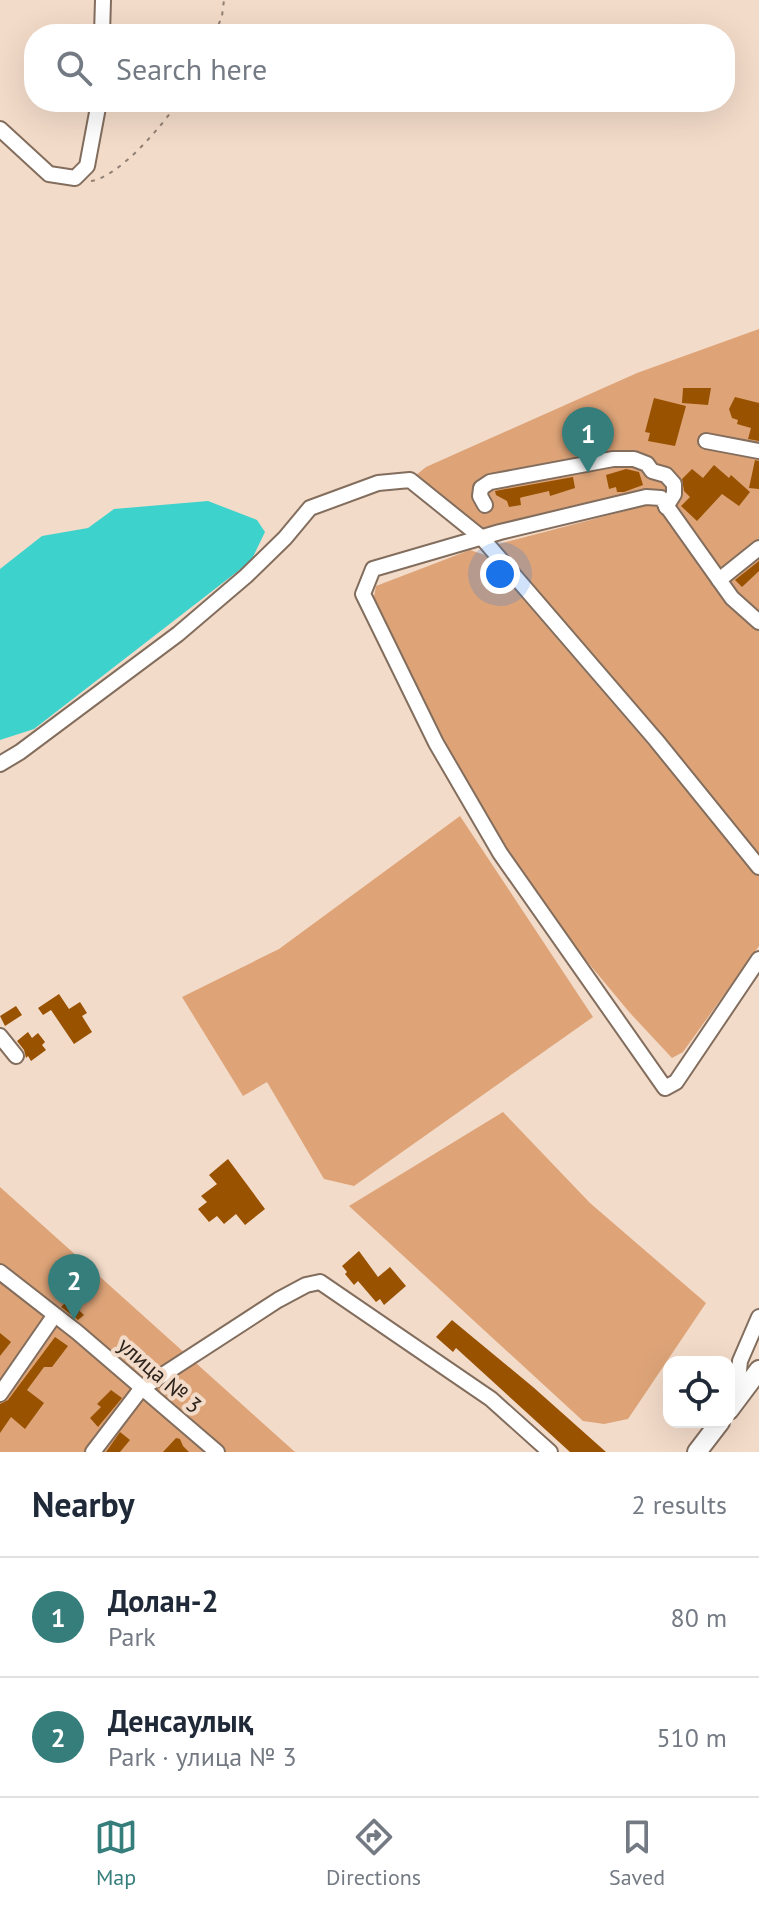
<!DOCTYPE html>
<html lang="en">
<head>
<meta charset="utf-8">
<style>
  :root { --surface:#fff; --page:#f2f2f3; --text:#1f2937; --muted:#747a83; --line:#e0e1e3; --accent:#367e7b }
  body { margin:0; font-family:"PT Sans",sans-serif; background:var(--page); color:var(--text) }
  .controls { position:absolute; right:24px; bottom:24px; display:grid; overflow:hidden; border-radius:16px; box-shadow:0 8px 32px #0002 }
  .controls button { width:72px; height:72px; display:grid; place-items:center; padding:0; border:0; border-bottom:2px solid var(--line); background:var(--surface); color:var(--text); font:40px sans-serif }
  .you { position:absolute; left:500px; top:574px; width:28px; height:28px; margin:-20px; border:6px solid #fff; border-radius:50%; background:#1a73e8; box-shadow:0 0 0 12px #1a73e833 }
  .badge { display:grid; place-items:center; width:52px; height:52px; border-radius:50%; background:var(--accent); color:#fff; font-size:26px; font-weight:700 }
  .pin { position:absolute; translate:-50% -66px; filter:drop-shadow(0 2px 4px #0008) }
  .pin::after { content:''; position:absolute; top:42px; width:28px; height:24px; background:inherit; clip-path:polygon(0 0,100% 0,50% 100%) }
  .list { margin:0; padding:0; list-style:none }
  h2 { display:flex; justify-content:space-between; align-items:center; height:104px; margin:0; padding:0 32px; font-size:34px }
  h2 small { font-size:26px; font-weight:400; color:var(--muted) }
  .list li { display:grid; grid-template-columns:52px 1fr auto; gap:24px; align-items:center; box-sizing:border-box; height:120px; padding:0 32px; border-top:2px solid var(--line) }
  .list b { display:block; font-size:30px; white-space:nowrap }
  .list p { margin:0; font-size:26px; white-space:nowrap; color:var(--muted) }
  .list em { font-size:26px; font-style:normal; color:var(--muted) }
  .icon { flex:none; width:44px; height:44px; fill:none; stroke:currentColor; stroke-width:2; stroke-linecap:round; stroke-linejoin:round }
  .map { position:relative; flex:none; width:759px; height:1452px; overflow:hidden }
  .search { position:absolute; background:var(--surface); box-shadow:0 8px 32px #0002; left:24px; right:24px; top:24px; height:88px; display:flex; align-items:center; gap:20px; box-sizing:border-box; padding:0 28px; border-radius:32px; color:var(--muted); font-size:30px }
  .sheet { height:344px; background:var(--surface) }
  nav { display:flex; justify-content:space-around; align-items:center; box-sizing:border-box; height:112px; border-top:2px solid var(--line); background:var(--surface); font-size:22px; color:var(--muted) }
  nav a { display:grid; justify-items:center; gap:4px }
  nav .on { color:var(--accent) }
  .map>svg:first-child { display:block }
  .green { fill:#dea478 }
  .water { fill:#3ed2cc }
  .building { fill:#985200 }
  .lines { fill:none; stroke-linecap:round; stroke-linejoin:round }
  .minor-casing { stroke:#836e5e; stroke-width:18 }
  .major-casing { stroke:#836e5e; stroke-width:22 }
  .path { stroke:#918074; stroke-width:2; stroke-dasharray:4 6; stroke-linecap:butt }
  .minor { stroke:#fff; stroke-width:14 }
  .major { stroke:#fff; stroke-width:18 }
  .labels { text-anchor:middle; stroke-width:8; stroke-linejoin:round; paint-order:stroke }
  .street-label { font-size:22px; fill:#2c231c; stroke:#f3dbc9 }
</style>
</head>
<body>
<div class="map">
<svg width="759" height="1452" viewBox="0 0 759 1452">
  <rect width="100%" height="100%" fill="#f3dbc9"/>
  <g class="green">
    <path d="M759 329V622L660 498 482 538 410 480 426 467 637 373Z"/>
    <path d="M655 503 663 506 759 627V857L495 545Z"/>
    <path d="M470 550 485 555 759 873V946L683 1052 672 1058 630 1013 545 911 493 834 373 602 376 586Z"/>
    <path d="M460 816 593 1017 354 1186 324 1179 267 1082 243 1096 182 997 279 949Z"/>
    <path d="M503 1112 590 1203 706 1303 628 1419 604 1424 583 1421 349 1206Z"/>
    <path d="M0 1187 295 1452H0Z"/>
  </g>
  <path class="water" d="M208 501 257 520 265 532 251 561 34 729 0 740V569L42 536 88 528 114 509Z"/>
  <g class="building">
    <path d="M683 388H711L708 405 682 403Z"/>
    <path d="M735 397 759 403V441L748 439 751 428 737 424 738 420 732 418 729 409Z"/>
    <path d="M654 398 686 406 675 446 648 441 650 433 645 432Z"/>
    <path d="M755 460 759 461V489L749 488Z"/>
    <path d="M714 465 729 478 731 475 750 492 739 506 722 494 697 521 681 506 690 497 684 491 682 479 692 469 703 478Z"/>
    <path d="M626 469 639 472 643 485 624 492H617L616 487 609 489 606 475Z"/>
    <path d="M573 477 575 488 550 496 549 491 523 497 520 498 521 505 509 507 507 501 496 495 495 491Z"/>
    <path d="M759 561V571L742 587 735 580Z"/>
    <path d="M59 994 69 1009 80 1002 87 1013 82 1016 92 1032 74 1044 51 1010 43 1015 38 1008Z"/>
    <path d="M16 1006 22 1015 5 1026 0 1016Z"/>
    <path d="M28 1032 32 1038 38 1033 45 1042 42 1045 46 1050 31 1061 28 1056 26 1058 24 1050 17 1041Z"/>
    <path d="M228 1159 265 1209 245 1225 236 1214 224 1224 217 1216 209 1222 198 1209 207 1202 201 1196 217 1184 209 1175Z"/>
    <path d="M359 1251 378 1277 390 1267 406 1286 384 1305 380 1299 376 1302 358 1281 354 1285 345 1274 347 1272 342 1266Z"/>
    <path d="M68 1300 84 1315 78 1320 61 1307Z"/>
    <path d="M452 1320 533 1387 606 1452H570L456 1348 453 1352 436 1337Z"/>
    <path d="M0 1333 11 1342 0 1356Z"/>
    <path d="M55 1337 68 1346 52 1367H44L27 1390 44 1403 25 1429 11 1417 0 1433V1404L8 1400Z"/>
    <path d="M111 1390 122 1398 98 1427 90 1418 101 1407 97 1404Z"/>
    <path d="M120 1432 130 1440 120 1452H106Z"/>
    <path d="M176 1438 180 1439 183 1446 189 1452H163Z"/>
  </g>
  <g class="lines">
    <g class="minor-casing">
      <g id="minor">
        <path d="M102 34 103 0"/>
        <path d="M0 129 49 174 75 178 87 166 99 102"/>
        <path d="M706 441 759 451"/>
        <path d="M485 505 480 496 481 488 490 482 613 459H634L647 464 652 471 666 475 674 484V494L666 507"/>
        <path d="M719 580 759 548"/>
        <path d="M759 622 732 598 661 498 646 497 500 532 373 569 363 594 436 743 500 853 665 1088 676 1082 759 959"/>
        <path d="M0 764 20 752 178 634 246 576 285 538 310 508 378 483 410 480 482 538 656 740 759 867"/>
        <path d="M0 1036 16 1056"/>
        <path d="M0 1272 77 1332 217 1452"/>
        <path d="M0 1394 54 1316"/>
        <path d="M736 1400 740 1361 759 1317"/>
        <path d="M93 1452 141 1389 278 1300 306 1285 320 1282 491 1399 550 1452"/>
      </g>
    </g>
    <g class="major-casing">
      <g id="major">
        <path d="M729 1410 759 1370"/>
        <path d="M697 1452 720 1422"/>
      </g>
    </g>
    <g class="path">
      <path d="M215 34 222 16 224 0"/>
      <path d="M91 181C119 177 163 125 178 102"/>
    </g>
    <use href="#minor" class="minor"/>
    <use href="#major" class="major"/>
  </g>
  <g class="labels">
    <g class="street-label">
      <text transform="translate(160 1375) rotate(41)" y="8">улица № 3</text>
    </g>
  </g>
</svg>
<div class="controls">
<button><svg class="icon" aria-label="locate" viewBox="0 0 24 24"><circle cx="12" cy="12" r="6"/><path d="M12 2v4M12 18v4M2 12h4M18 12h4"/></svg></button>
</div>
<div class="you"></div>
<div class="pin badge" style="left:588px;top:473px">1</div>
<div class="pin badge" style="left:74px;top:1320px">2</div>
<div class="search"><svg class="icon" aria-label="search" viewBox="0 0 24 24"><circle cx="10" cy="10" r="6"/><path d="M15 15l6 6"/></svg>Search here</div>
</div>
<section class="sheet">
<h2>Nearby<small>2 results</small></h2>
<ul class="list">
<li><span class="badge">1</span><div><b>Долан-2</b><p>Park</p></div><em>80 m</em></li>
<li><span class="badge">2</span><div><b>Денсаулық</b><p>Park · улица № 3</p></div><em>510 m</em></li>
</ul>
</section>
<nav>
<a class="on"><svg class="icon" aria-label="map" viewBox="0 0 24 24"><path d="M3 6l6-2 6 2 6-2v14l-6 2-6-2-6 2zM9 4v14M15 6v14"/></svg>Map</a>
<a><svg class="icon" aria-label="directions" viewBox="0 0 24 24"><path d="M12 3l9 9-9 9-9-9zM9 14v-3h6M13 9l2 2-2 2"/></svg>Directions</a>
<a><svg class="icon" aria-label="saved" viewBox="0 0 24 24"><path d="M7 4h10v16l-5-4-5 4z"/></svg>Saved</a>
</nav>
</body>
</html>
